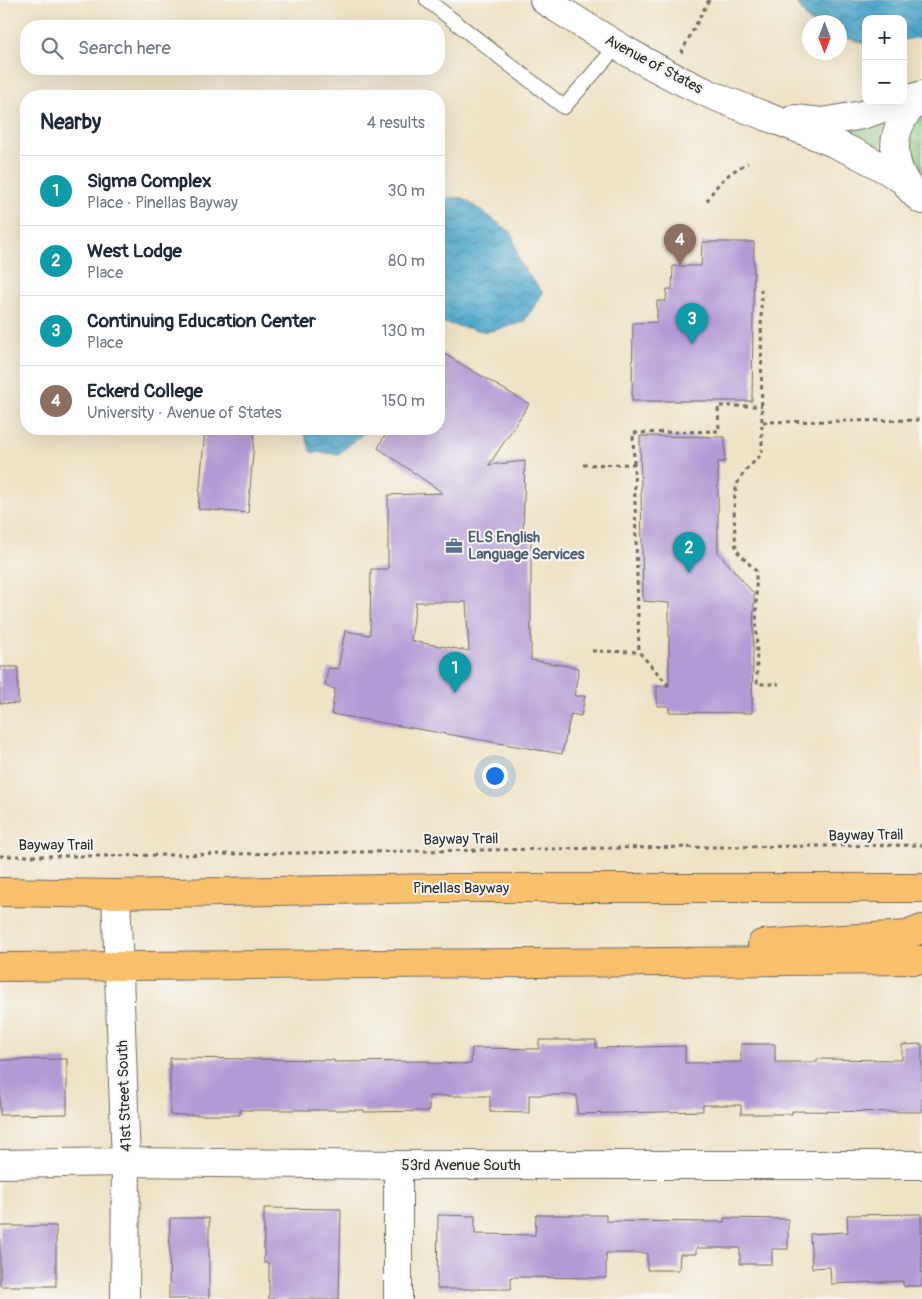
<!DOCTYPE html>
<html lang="en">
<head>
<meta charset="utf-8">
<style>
  :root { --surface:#fff; --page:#f6f6f7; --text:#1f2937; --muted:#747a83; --line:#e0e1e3; --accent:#c8321e }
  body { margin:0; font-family:Pangolin,sans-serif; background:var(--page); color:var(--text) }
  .controls { position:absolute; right:15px; top:15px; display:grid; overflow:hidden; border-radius:10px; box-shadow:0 5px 20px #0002 }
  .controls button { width:45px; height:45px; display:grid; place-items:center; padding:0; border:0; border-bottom:1px solid var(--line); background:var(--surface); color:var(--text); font:25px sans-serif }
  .compass { position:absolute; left:802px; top:15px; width:45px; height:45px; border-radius:50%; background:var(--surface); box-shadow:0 5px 20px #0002; rotate:180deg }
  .you { position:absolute; left:494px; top:775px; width:18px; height:18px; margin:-12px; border:4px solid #fff; border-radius:50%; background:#1a73e8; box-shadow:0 0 0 8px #1a73e833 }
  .badge { display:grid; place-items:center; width:32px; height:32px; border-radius:50%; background:var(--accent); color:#fff; font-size:16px; font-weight:700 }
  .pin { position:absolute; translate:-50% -41px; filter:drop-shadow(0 1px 2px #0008) }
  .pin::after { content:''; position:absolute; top:26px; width:18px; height:15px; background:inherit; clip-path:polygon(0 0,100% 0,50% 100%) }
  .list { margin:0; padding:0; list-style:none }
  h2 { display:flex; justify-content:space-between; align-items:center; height:65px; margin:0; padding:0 20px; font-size:21px }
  h2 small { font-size:16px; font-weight:400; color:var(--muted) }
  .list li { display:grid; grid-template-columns:32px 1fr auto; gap:15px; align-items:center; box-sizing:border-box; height:70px; padding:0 20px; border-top:1px solid var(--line) }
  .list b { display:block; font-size:19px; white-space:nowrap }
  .list p { margin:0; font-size:16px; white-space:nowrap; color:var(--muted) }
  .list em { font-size:16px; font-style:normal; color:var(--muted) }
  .icon { flex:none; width:28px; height:28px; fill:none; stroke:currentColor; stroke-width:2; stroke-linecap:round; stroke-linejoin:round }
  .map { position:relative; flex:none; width:922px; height:1299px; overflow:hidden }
  .search { position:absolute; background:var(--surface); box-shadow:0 5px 20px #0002; left:20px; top:20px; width:425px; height:55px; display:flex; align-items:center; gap:12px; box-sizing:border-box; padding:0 18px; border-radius:20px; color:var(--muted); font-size:19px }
  .panel { position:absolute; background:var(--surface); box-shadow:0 5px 20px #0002; left:20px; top:90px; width:425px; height:345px; border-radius:20px }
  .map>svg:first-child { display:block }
  .grass { fill:url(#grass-tufts); stroke:#597854 }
  .water { fill:url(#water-waves); stroke:#3d6a7c }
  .building { fill:#b39ad5; fill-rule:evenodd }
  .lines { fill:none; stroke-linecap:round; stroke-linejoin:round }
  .lane-casing { stroke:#706b61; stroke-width:16 }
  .street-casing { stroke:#706b61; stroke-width:30 }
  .primary-casing { stroke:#706b61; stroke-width:30 }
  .path { stroke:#706b61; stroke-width:3; stroke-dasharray:4 4; stroke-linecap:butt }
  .lane { stroke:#fff; stroke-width:14 }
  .street { stroke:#fff; stroke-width:28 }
  .primary { stroke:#f8bf6c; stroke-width:28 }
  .labels { text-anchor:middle; stroke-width:4; stroke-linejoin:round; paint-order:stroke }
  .street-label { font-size:15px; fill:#2b2b2b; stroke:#f6f6f2 }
  .service-label { font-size:15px; font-weight:bold; fill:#4e5e75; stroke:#f6f6f2; text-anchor:start }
</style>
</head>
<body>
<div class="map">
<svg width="922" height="1299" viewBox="0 0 922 1299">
  <defs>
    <pattern id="grass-tufts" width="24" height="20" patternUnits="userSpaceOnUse" patternTransform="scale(1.25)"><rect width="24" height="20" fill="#87c57c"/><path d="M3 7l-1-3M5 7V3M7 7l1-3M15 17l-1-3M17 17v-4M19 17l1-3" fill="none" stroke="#6fa066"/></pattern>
    <pattern id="water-waves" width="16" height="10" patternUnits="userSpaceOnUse" patternTransform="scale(1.25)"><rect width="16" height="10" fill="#4fa8cc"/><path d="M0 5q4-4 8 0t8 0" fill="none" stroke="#4289a6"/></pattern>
  </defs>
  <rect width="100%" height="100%" fill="#f6f6f2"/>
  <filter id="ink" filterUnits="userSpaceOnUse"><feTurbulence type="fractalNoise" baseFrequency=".02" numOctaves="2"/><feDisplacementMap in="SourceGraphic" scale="10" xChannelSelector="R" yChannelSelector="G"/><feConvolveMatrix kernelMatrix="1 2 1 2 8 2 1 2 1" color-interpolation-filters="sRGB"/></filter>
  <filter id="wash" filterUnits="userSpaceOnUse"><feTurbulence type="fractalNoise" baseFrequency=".0096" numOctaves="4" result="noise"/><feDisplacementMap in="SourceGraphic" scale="20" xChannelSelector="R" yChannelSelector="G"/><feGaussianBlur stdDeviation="1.12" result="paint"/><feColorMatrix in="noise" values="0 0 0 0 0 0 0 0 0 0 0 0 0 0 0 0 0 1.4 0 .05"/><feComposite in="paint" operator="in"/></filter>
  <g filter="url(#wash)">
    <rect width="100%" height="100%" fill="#efe2c5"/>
    <g class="grass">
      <path d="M922 108V186L913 178 905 132Z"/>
      <path d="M883 120 880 147 877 151 838 130Z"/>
    </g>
    <g class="water">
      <path d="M795 0H922V37L903 40V19H866V44L840 36V22L810 23Z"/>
      <path d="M439 197 463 198 512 233 520 263 543 293 524 322 487 332 439 322Z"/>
      <path d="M303 429H368L362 435 338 454 311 452Z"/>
    </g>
    <g id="blocks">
      <g class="building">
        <path d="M702 242H754L752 401H632L633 323 657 322V301H666L667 289H672L673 266H701Z"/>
        <path d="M439 351 529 404 489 465 525 461 523 535 531 536V660L579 668 574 696H585L581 716 571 714 562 754 331 714 335 689 325 686 328 668 338 669 345 631 370 635 371 569H388V495L443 493 378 448 388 429H439ZM416 602H466L469 651 411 641Z"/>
        <path d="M205 429H255L248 513 198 509Z"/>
        <path d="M640 436 725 437V462H718V552L754 594 752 713 669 712V706H657V686H669V603L643 601Z"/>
        <path d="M0 667H18V704L0 703Z"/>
        <path d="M539 1040H596V1048L685 1046V1063L741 1062V1044H775V1062H817V1059L902 1060V1045L922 1044V1112L792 1111V1114H741V1105H703V1111L577 1114V1095H529V1113L490 1112V1096H429V1111L364 1112V1110H240V1115H170V1058L334 1060V1062L429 1061V1063L471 1064 472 1048 539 1049Z"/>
        <path d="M67 1059V1114L0 1115V1060Z"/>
        <path d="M264 1208 341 1209 339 1299H269V1263H264Z"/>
        <path d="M921 1214 922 1286H903V1281L831 1284 830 1267 812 1268 810 1234 848 1232 847 1215Z"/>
        <path d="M438 1215 475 1216V1234L535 1235 536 1215H606V1221L724 1222V1218L788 1219V1249H772V1264H740V1248H696V1254H680L679 1270H647V1253H606V1278L511 1277V1289H437Z"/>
        <path d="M170 1218H209V1299H169Z"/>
        <rect x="0" y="1226" width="56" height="60"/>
      </g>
    </g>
  </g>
  <g filter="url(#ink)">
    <use href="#blocks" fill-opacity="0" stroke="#706b61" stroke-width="1"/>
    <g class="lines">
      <g class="lane-casing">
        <path id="lane" d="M427 0 564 107 617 46"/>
      </g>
      <g class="street-casing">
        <g id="street">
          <path d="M544 0C598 34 653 70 712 95 778 123 842 140 903 180"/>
          <path d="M922 98C885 123 887 174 922 200"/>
          <path d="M794 119 823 122 862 115 922 95"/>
          <path d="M116 894 126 1162 125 1299"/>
          <path d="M0 1164 126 1162 398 1165H922"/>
          <path d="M398 1299V1165"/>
        </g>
      </g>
      <g class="primary-casing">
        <g id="primary">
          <path d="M0 892 116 894 439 888H922"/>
          <path d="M762 944 907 935 922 929"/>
          <path d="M0 967 922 960"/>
        </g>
      </g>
      <g class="path">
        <path d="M681 53 709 0"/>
        <path d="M707 201C717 183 729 172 748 163"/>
        <path d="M761 289 762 454C753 463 741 473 737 485 732 501 735 532 736 550L756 571 757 684H779"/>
        <path d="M763 422 922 420"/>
        <path d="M634 464 633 433 719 431 718 406H762"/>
        <path d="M583 465 634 464 639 652"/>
        <path d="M592 651 639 652 669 686"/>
        <path d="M0 856H107L609 848 922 845"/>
      </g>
      <use href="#lane" class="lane"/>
      <use href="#street" class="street"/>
      <use href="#primary" class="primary"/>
    </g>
  </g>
  <defs>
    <g id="office-bare" transform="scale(1.35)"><path d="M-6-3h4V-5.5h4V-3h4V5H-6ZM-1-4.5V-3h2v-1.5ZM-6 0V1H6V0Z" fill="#5c6f8a" stroke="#f6f6f2" stroke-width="2.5" paint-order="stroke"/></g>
  </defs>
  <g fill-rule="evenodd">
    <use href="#office-bare" x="454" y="546"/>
  </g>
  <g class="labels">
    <g class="street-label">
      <text transform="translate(654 64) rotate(28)" y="5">Avenue of States</text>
      <text transform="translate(866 835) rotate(-1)" y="5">Bayway Trail</text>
      <text transform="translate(461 839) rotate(-1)" y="5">Bayway Trail</text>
      <text x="56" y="850">Bayway Trail</text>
      <text x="461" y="893">Pinellas Bayway</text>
      <text transform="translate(124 1096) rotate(-92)" y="5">41st Street South</text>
      <text x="461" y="1170">53rd Avenue South</text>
    </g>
    <g class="service-label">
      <text x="468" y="542">ELS English<tspan x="468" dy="17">Language Services</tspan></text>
    </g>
  </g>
</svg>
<div class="controls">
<button>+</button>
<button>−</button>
</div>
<svg class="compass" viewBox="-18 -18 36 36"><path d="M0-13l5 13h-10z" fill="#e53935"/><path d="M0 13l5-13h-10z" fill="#747a83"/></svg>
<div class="you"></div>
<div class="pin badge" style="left:455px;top:693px;background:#0f9aa8">1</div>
<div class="pin badge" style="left:689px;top:573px;background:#0f9aa8">2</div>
<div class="pin badge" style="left:692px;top:344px;background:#0f9aa8">3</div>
<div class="pin badge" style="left:680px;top:265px;background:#8d6e63">4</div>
<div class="search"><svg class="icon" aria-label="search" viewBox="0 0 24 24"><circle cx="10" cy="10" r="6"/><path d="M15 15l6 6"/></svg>Search here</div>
<section class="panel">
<h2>Nearby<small>4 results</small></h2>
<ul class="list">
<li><span class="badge" style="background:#0f9aa8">1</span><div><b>Sigma Complex</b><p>Place · Pinellas Bayway</p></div><em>30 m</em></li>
<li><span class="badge" style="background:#0f9aa8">2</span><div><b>West Lodge</b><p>Place</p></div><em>80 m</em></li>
<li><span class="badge" style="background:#0f9aa8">3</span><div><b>Continuing Education Center</b><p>Place</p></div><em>130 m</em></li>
<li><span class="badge" style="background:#8d6e63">4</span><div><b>Eckerd College</b><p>University · Avenue of States</p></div><em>150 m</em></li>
</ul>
</section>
</div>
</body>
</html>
